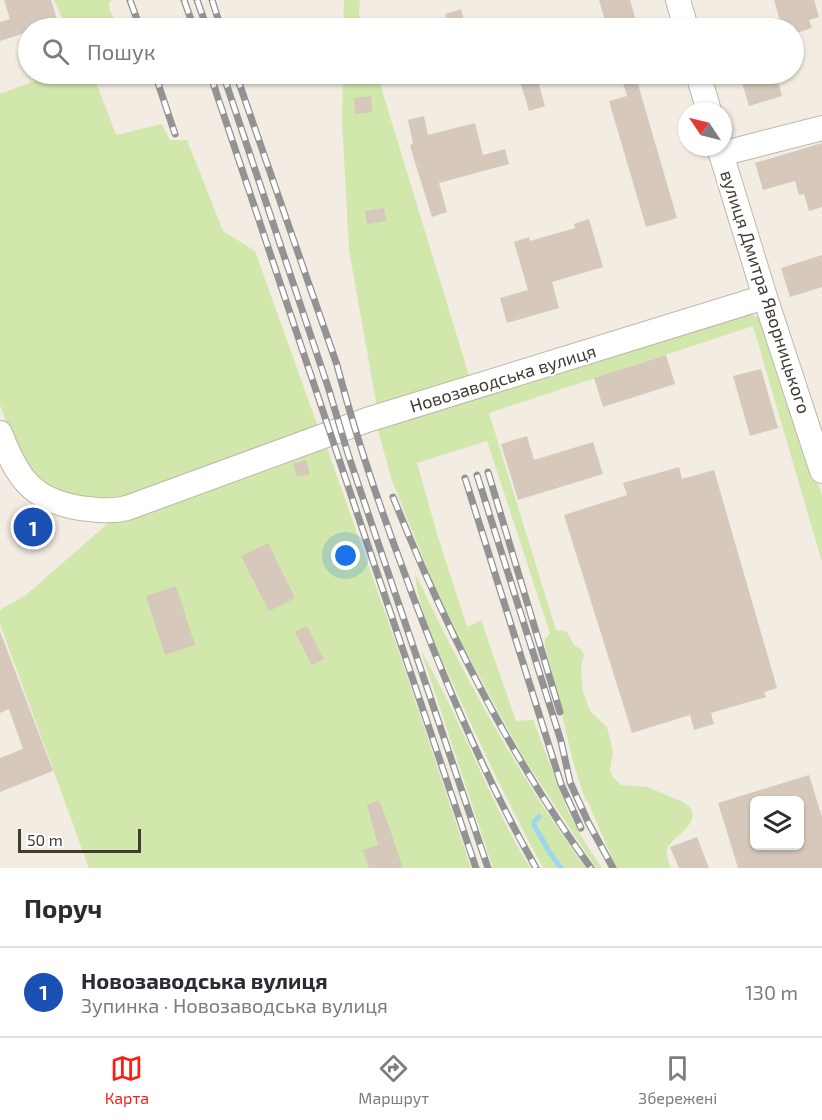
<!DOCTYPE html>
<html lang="uk">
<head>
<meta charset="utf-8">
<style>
  :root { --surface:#fff; --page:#f7f7f7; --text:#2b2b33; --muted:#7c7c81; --line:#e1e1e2; --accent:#fa1f12 }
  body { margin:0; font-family:"Exo 2",sans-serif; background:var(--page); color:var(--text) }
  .controls { position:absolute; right:18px; bottom:18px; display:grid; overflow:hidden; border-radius:9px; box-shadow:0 2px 4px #0004 }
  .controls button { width:54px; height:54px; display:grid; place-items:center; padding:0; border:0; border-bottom:2px solid var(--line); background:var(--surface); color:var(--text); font:30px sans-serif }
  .compass { position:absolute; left:678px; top:102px; width:54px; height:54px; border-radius:50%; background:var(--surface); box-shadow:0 2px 4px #0004; rotate:305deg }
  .scale { position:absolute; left:18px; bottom:15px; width:123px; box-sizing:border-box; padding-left:6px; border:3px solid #433c33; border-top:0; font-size:16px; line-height:21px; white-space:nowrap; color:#433c33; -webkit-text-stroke:4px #fff; paint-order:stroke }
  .you { position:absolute; left:346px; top:556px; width:21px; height:21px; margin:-15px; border:4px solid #fff; border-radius:50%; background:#1a73e8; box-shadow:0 0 0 9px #1a73e833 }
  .badge { display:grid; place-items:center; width:39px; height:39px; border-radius:50%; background:var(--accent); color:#fff; font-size:20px; font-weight:700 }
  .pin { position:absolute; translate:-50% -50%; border:3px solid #fff; box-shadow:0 2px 6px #0006 }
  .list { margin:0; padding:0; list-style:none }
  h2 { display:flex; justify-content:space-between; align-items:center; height:78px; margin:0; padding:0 24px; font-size:26px }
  h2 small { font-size:20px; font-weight:400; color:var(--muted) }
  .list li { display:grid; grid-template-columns:39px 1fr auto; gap:18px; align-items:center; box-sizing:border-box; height:90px; padding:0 24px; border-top:2px solid var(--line) }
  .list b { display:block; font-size:22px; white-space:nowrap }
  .list p { margin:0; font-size:20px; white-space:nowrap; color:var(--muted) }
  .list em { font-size:20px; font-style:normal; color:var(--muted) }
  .icon { flex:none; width:33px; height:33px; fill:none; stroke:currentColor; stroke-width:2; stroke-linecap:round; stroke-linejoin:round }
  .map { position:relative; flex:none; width:822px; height:868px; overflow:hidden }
  .search { position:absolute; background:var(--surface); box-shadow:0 2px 4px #0004; left:18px; right:18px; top:18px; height:66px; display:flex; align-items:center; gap:15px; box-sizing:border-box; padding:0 21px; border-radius:33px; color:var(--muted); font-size:22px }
  .sheet { height:168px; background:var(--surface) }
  nav { display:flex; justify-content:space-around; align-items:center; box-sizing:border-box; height:84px; border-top:2px solid var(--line); background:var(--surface); font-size:16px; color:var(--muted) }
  nav a { display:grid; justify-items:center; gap:3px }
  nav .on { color:var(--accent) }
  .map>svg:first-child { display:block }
  .green { fill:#d1e7ab }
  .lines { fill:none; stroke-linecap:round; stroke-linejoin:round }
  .stream { stroke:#9ed6f0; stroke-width:5 }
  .building { fill:#d6c9bc; fill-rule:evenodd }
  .minor-casing { stroke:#c0b6a9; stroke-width:26 }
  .minor { stroke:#fff; stroke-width:24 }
  .rail-casing { stroke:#939393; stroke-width:7 }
  .rail { stroke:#fff; stroke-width:4.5; stroke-dasharray:14; stroke-linecap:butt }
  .labels { text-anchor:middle; stroke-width:4.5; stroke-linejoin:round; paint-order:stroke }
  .street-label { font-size:18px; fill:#433c33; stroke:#fff }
</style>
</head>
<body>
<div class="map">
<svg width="822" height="868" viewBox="0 0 822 868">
  <rect width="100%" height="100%" fill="#f2ece3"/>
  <g class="green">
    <path d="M54 0H112L109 3 110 12 120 28H67Z"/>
    <path d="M344 0H360L359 15 363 28H343Z"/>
    <path d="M343 74H377L471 382 377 407 349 250 342 122Z"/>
    <path d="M94 77 116 135 162 124 170 140H187L223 231 255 251 318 427 123 501 77 497 56 489 34 476 18 454 0 405V94L37 80Z"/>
    <path d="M750 314 760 318 807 447 822 496V562L753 326 489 413 556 630 564 631 568 633 574 645 582 650 584 655 581 668 583 692 590 711 607 727 613 752 610 770 612 776 621 785 647 787 681 801C713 818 670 837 667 849 666 855 669 863 671 868H616L588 802 585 799 574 765 545 646V639L550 633 487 441 417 463 438 537 467 627 481 620 516 721 533 720 568 811 584 841 602 868H596L523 757 445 613 391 478 377 426Z"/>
    <path d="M325 442 401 658 471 868H89L0 624V610L26 595 114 518Z"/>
    <path d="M415 573C464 676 518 776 586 868H543C510 807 480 745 452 682 437 648 418 610 415 573Z"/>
    <path d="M421 651C462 721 488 799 530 868H493Z"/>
  </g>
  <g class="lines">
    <path class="stream" d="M539 817 534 822V825L550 853 561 868"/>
  </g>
  <g class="building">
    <path d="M4 0H51L58 23 39 28H28V32L0 41V22L10 19Z"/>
    <path d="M599 0H630L638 28H607Z"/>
    <path d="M774 0H814L819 17 809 20 812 28 794 34V25L782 28Z"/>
    <path d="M461 9 466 28H449L445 14Z"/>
    <path d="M518 74H536L545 106 529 111Z"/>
    <path d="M620 74H635L677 218 646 227 609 101 627 96Z"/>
    <path d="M761 74H776L782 96 749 106 741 79Z"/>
    <path d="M371 96 372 112 355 114 354 98Z"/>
    <path d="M424 116 428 135 475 123 483 155 505 149 509 164 439 183 447 212 432 217 413 156 410 145 413 144 408 120Z"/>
    <path d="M822 143V207L809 211 804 194 799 195 795 181 763 190 755 163Z"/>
    <path d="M384 208 386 221 367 224 365 211Z"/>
    <path d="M589 219 603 267 552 282 559 308 507 323 500 298 528 290 514 242 529 237 530 241 575 228 574 224Z"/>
    <path d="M822 255V287L790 297 781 268Z"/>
    <path d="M666 355 675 384 603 407 594 378Z"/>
    <path d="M761 369 778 428 750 436 733 376Z"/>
    <path d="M527 436 534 460 593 442 603 474 518 500 501 444Z"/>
    <path d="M306 460 310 474 297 477 293 464Z"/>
    <path d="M679 467 682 479 714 470 777 688 764 692 766 697 711 713 714 724 694 730 690 715 632 733 564 515 627 495 623 483Z"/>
    <path d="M268 543 295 598 269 611 241 556Z"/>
    <path d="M176 586 195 645 165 655 146 596Z"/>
    <path d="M307 626 324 659 312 665 295 632Z"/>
    <path d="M0 631 53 771 0 792V758L23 749 9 709 0 713Z"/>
    <path d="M809 775 822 817V868H738L718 803ZM754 801H800V846H754Z"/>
    <path d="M379 800 390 829 403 868H369L363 850 378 845 367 805Z"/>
    <path d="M697 837 709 868H679L670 847Z"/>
  </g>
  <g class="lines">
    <g class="minor-casing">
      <g id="minor">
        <path d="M678 0 686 28"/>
        <path d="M698 74 709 111"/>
        <path d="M719 147 765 297 822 471"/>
        <path d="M721 154 822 128"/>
        <path d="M0 433C17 477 31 500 80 508 97 510 111 512 127 508L367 420 765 297"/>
      </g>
    </g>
    <use href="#minor" class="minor"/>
    <g class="rail-casing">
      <g id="rail">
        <path d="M130 0 140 28"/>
        <path d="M184 0 194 28"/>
        <path d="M197 0 207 28"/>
        <path d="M212 0 221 28"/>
        <path d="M155 74 175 134"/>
        <path d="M210 74 476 868"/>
        <path d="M223 74 329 390 348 454 488 868"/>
        <path d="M236 74 337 365C355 434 378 502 403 569 440 671 482 773 536 868"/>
        <path d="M488 472 560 712"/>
        <path d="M477 475 561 741 570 782 588 822 613 868"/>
        <path d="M465 478 561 784 581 828"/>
        <path d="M393 497C445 627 508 754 591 868"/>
      </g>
    </g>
    <use href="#rail" class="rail"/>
  </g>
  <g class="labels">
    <g class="street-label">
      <text transform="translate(765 292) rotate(72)" y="6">вулиця Дмитра Яворницького</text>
      <text transform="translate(503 379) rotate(-17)" y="6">Новозаводська вулиця</text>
    </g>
  </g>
</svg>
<div class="controls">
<button><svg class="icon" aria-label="layers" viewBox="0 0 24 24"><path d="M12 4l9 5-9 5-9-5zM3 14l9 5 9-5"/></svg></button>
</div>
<svg class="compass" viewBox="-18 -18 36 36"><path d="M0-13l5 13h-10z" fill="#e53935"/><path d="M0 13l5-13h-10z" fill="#7c7c81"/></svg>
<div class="scale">50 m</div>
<div class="you"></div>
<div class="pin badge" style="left:33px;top:527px;background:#1a4fb4">1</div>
<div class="search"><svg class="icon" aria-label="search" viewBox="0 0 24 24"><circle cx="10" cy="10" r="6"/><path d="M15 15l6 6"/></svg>Пошук</div>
</div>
<section class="sheet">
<h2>Поруч<small></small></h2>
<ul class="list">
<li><span class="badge" style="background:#1a4fb4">1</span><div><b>Новозаводська вулиця</b><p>Зупинка · Новозаводська вулиця</p></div><em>130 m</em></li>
</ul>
</section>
<nav>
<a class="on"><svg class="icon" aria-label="map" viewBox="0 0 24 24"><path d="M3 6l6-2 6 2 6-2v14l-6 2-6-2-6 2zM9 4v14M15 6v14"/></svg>Карта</a>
<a><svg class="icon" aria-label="directions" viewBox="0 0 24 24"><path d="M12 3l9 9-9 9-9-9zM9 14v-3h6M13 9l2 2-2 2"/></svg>Маршрут</a>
<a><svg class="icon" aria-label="saved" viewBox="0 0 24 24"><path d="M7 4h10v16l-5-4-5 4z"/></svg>Збережені</a>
</nav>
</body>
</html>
